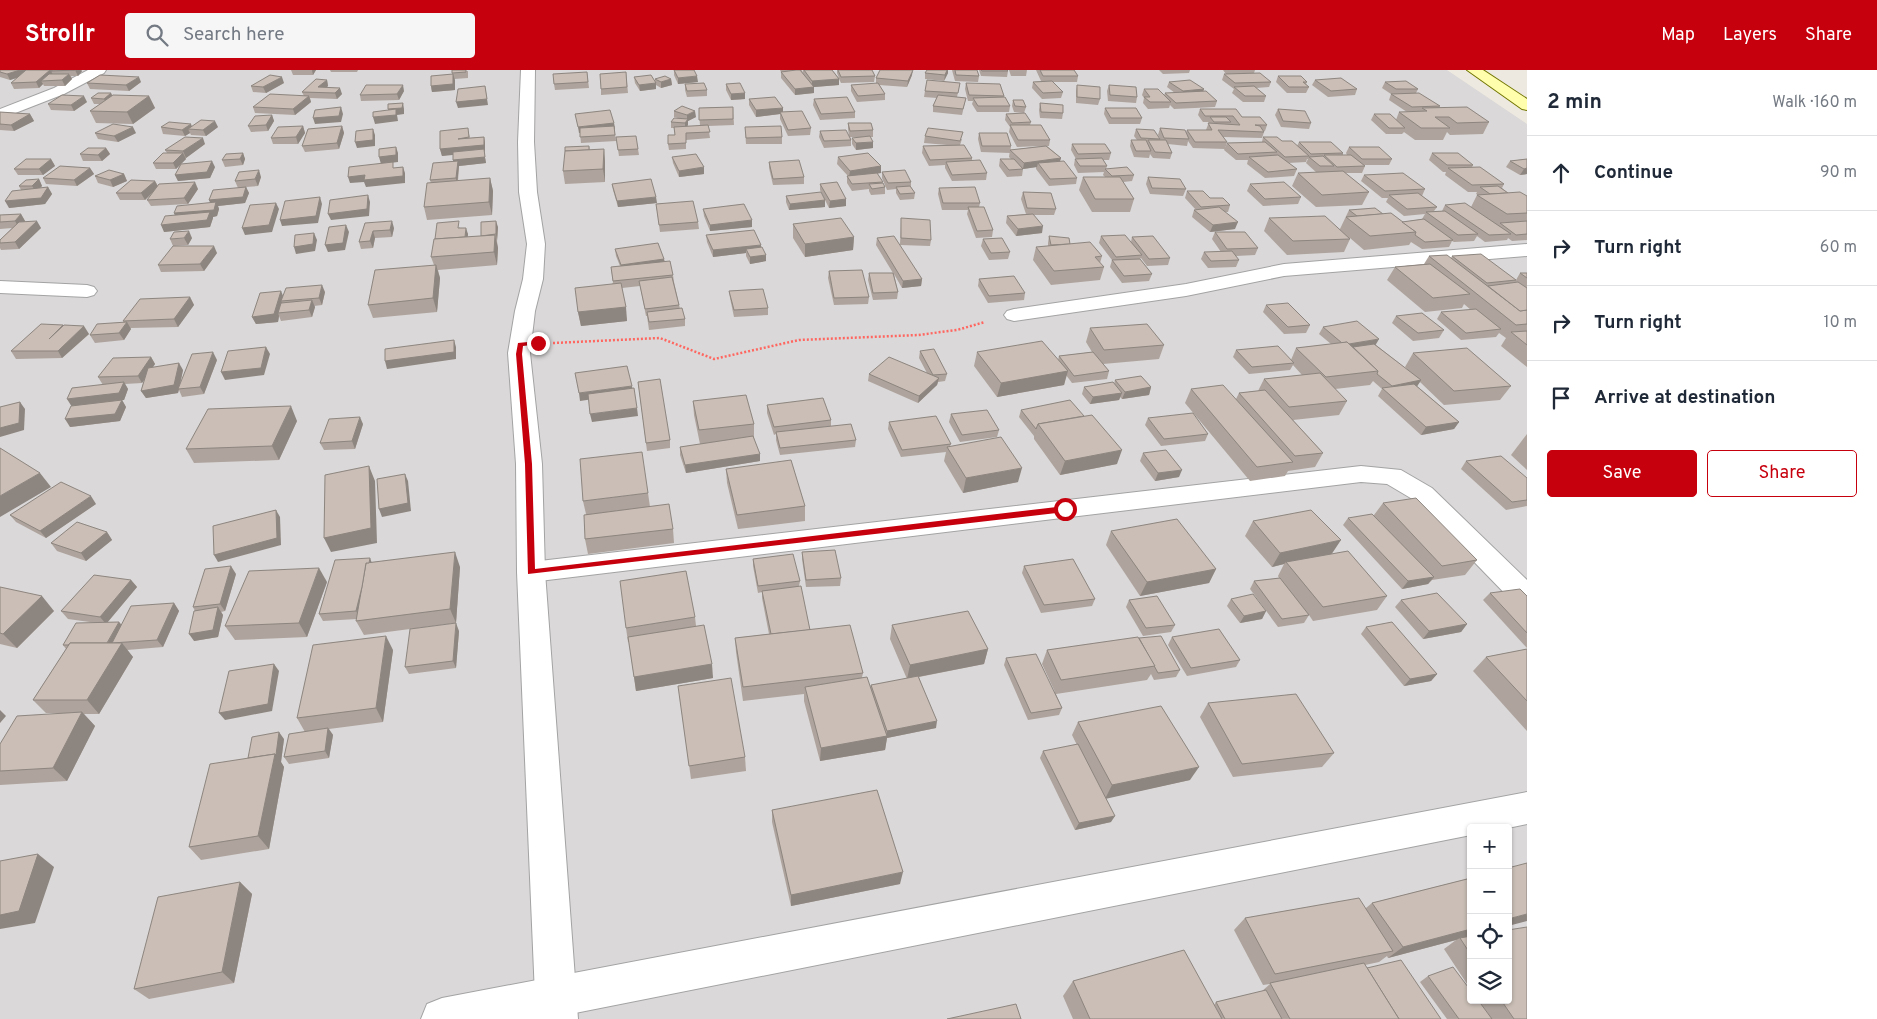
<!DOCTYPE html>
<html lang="en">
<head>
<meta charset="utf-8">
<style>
  :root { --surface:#fff; --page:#f6f6f7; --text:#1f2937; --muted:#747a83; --line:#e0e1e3; --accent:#c7000e }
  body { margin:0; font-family:Overpass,sans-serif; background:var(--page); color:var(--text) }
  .controls { position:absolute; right:15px; bottom:15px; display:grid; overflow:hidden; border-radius:5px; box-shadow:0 1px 4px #0004 }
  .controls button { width:45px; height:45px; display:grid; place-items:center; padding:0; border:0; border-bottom:1px solid var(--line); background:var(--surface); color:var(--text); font:25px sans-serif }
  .stop { position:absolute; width:15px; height:15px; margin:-11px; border:4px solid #c7000e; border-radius:50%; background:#fff }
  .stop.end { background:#c7000e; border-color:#fff; box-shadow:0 1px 5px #0008 }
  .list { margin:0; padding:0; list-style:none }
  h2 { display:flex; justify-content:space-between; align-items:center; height:65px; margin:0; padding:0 20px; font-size:21px }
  h2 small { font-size:16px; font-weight:400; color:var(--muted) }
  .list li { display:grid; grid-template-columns:32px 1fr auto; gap:15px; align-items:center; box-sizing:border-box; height:75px; padding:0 20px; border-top:1px solid var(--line) }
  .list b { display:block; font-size:19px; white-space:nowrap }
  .list em { font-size:16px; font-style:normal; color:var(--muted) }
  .actions { display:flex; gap:10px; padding:15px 20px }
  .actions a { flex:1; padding:11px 0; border:1px solid var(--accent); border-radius:5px; text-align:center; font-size:18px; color:var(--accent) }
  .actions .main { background:var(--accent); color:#fff }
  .icon { flex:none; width:28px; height:28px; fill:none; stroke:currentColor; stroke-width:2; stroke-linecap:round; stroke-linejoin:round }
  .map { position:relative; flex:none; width:1527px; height:949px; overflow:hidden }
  header { display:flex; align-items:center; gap:30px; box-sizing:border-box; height:70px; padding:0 25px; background:var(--accent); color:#fff }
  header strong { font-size:24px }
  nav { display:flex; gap:28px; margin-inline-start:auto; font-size:18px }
  .search { width:350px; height:45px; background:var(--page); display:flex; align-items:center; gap:12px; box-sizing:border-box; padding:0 18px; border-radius:5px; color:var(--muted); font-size:19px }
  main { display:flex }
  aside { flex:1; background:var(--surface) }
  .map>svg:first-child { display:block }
  .residential { fill:#dad8d8; fill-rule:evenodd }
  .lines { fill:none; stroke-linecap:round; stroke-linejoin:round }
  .minor-casing { stroke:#a3a3a3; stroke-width:2 }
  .tertiary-casing { stroke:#a3a3a3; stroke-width:2 }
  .secondary-casing { stroke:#717500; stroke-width:2 }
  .path { stroke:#ff6660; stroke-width:2.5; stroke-dasharray:2 2; stroke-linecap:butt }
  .minor { fill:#fff; fill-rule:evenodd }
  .tertiary { fill:#fff; fill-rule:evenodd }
  .secondary { fill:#fffead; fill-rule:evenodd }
  .wall { fill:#aea39d }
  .shaded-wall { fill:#8d857f }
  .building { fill:#cabeb6; stroke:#8d857f }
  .route { fill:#c7000e }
</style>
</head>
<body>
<header>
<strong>Strollr</strong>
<div class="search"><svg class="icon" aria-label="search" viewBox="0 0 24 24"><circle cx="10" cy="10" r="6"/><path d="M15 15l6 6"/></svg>Search here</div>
<nav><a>Map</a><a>Layers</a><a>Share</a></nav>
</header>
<main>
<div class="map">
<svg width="1527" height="949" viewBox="0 0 1527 949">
  <rect width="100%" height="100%" fill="#eee9e0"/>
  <path class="residential" d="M0 0H1447L1527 54V949H0ZM1471 758H1508V930H1471Z"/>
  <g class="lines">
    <g class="minor-casing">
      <g id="minor">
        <path d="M88 0H106L104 3 64 24 0 49V39L54 18Z"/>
        <path d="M1527 174V186L1284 206 1186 226 1014 251 1007 249 1004 245 1007 241 1014 239 1186 214 1284 194Z"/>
        <path d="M0 211 87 215 94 217 97 221 94 225 87 227 0 223Z"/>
        <path d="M1361 396 1401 400 1432 418 1527 510V539L1517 536 1414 430 1387 414 1361 412 531 512 521 509 517 502 521 495 531 492Z"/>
        <path d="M1527 722V754L1508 758H1471V765L545 949H421L427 934 442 928Z"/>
      </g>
    </g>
    <g class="tertiary-casing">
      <path id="tertiary" d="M521 0H535L534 72 537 122 545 174 543 209 535 241 530 283 542 394 545 502 578 949H536L517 502 516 394 508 283 515 241 523 209 527 174 519 122 518 72Z"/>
    </g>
    <g class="secondary-casing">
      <path id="secondary" d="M1467 0H1483L1527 29V40L1522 39Z"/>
    </g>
    <path class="path" d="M553 273 660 268 714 289 799 270 918 265 957 260 985 252"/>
    <use href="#minor" class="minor"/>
    <use href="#tertiary" class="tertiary"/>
    <use href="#secondary" class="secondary"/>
  </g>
  <g class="wall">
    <path d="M0 0H81L82 1 78 6H71L72 9 65 16H44L43 14 39 18 14 19 11 13 17 8 10 10 0 7Z"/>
    <path d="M291 0H316L313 5H293Z"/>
    <path d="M330 0H358L357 2H331Z"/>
    <path d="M674 0 698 12 678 14 674 5Z"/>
    <path d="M780 0H802L803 3V0H832L839 8 837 3V0H872L875 6 874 12 841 13 839 9V15L814 17V23L795 25 781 8V2Z"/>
    <path d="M952 0H977L979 6 978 12 955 11Z"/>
    <path d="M979 0H1007L1008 1 1007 7 981 6Z"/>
    <path d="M1009 0H1027L1026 6H1011Z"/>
    <path d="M1036 0H1074L1078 6 1077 12H1053L1063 22 1061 28 1042 29 1032 18 1033 12 1041 11Z"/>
    <path d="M1159 0H1190L1189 3 1163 4Z"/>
    <path d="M1223 0H1255L1254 3 1271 12 1269 17 1256 18 1266 26 1264 32H1243L1232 23 1234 19 1222 10 1224 4H1226Z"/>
    <path d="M468 1V8L454 9 455 20 432 22 431 16 452 4V3Z"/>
    <path d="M587 2 589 18 555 20 554 14Z"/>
    <path d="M626 2 628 23 601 25V19Z"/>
    <path d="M925 3H948L944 11 925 9Z"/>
    <path d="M912 5 907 17 879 15 885 24V30L857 32 851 21V15L876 14V8Z"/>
    <path d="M1278 6 1307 12 1306 14 1309 17 1306 23H1287L1276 12Z"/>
    <path d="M634 7 655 12V9H671L672 15 661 18 656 15V19L640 21 635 13Z"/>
    <path d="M327 10 328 16 326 18 342 24 337 29 310 28 311 32 295 45 255 43 253 37 304 26 302 22Z"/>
    <path d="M1315 10 1357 19 1355 25 1328 27 1312 15Z"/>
    <path d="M141 12 129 21 90 19 87 13Z"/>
    <path d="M1169 12 1204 21 1217 31 1215 37 1174 39 1170 35 1169 38 1148 39 1143 33 1144 28 1142 25 1144 19 1164 25 1165 23H1175L1167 17Z"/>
    <path d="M1385 12 1418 19 1416 23 1440 36 1439 38 1489 52 1483 64 1450 65 1447 62 1443 70H1415L1404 62 1402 64H1386L1371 50 1374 44 1396 50 1399 42H1407L1389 30 1391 24 1382 18Z"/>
    <path d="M284 13 266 23 253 22 251 16Z"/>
    <path d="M960 13 957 27 966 28 962 45 933 42V36L937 28 924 27 925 21Z"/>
    <path d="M966 13 1004 26V27L1010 36 1009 42H977L972 34 973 31H968L965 19Z"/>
    <path d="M685 14 707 20V26L687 27 685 20Z"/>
    <path d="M726 14 745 23V29L731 30 726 20Z"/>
    <path d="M1077 15 1100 29 1098 35 1076 33V21Z"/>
    <path d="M1109 15 1137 27 1136 33 1108 31 1107 21Z"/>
    <path d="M404 21 399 30 361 31 360 25Z"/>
    <path d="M111 23 112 26H149L155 38 133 54 96 53 90 41 100 34H94L91 28Z"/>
    <path d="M749 29 783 38V42L811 58 810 65 788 66 780 49V44L756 47 749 35Z"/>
    <path d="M814 29 855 42V48L820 50 813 35Z"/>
    <path d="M1013 30 1026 37 1024 43 1014 42 1012 36Z"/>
    <path d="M87 32 74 41 51 40 48 34Z"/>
    <path d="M1040 33 1063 43 1062 49 1040 48 1039 40Z"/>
    <path d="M733 37 734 55 708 56 710 68 686 70V79L669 80 668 74 675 65 674 58H671V52L678 48 674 47V41L696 47 688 51V55L687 56H700L699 38Z"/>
    <path d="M1105 38 1142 48 1140 54H1109L1104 44Z"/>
    <path d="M1200 39 1242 47 1267 55 1265 61H1263L1264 62 1262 68 1223 67 1227 72 1225 79 1193 78 1188 71 1187 76 1168 74 1172 83 1170 89 1153 88 1150 84 1149 88 1134 87 1130 76 1131 70H1137L1134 66 1136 59 1160 68 1158 65 1160 58 1186 62 1187 60H1206L1209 52H1203L1198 45Z"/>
    <path d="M1278 39 1311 53 1309 59 1281 57 1275 45Z"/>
    <path d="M0 42 30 44 34 51 14 61 0 60Z"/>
    <path d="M575 44 614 53 616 71 581 73 580 63Z"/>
    <path d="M1006 44 1031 52 1030 55 1050 70 1049 76H1047L1061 88 1060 91 1077 108 1076 114 1049 116 1036 99V97L1023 99 1022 106 1007 107 999 96 1000 89H1011L1009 87 1010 80 1042 76 1017 77 1009 62 1010 57 1005 50Z"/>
    <path d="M272 45 274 51 268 61 251 62 248 56Z"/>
    <path d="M848 53 873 60V67H870L873 78 856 80 852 74V68L862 67H850L851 70V76L824 78 819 67 820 61 849 66 848 59Z"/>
    <path d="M192 56 218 57 206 66 191 65 190 63 185 66 163 64 161 57Z"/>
    <path d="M303 56 305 63 298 74H273L271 68Z"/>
    <path d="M342 56 344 63 339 79 305 82 302 76Z"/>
    <path d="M745 57 782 67V74H746Z"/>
    <path d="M95 63H136L118 72 98 69Z"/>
    <path d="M979 63 1011 76 1010 83 981 82 978 69Z"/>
    <path d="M469 64 470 68 484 67 485 73V81L484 82 486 93 459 96 458 111 490 108 493 121 492 145 427 150 424 137 431 113 430 110 454 91 453 84 442 86 440 79Z"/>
    <path d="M925 66 962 69 960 75 972 88V91L987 103 986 110 952 111 945 98V95L929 96 922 83 923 76 947 75 924 73Z"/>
    <path d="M616 67 638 79 639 85 619 86Z"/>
    <path d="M1263 67 1282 71 1297 76 1299 72 1343 83V85H1347L1346 83 1349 77 1392 89 1389 95H1364L1365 96 1362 103H1345L1369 122 1362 135 1316 137 1292 116 1298 103H1317L1306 93 1308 89H1307L1306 92 1288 93 1297 99 1294 106 1265 108 1247 94 1248 90H1236L1224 80 1227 73 1262 72Z"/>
    <path d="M205 74 186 88H185L186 89 181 94 215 97 210 108 178 111 175 105 180 95 176 99H156L153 93 167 83 165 80Z"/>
    <path d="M1072 74 1111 83 1109 90H1103L1107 96 1106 99 1134 105 1132 111 1123 112 1134 129 1130 142H1092L1079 120 1083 107H1105L1103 105 1104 102 1078 103 1074 95 1075 89H1076L1071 80Z"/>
    <path d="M589 76 590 80 604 79 605 92V112L565 114 563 101Z"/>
    <path d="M106 78 110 84 102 91H83L80 84Z"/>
    <path d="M243 83 245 89 243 95 225 97 222 90Z"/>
    <path d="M1432 83 1473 95 1472 97 1504 114 1502 118 1508 123 1527 126V170L1512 171 1508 168 1507 170 1485 172 1477 166 1474 171 1454 172 1452 171 1449 177 1422 179 1411 172 1409 175 1364 180 1350 168V169L1344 182 1287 185 1264 161 1269 148 1340 159 1349 140 1383 144 1402 152 1423 149H1422L1425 144 1404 146 1386 132 1388 128H1382L1361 111 1364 105 1425 119 1422 126 1437 137 1434 141H1442L1445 135 1471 137 1477 125H1478L1476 124 1477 122H1468L1445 105 1446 102H1443L1429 90Z"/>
    <path d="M672 87 704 104 679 107 673 93Z"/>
    <path d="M838 87 881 96V103L874 104 883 112 882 113 885 117V124L871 125 869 121V119L852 121 847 113V106H848L837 94Z"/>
    <path d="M51 89 55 96 43 105H18L14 99Z"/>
    <path d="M1527 89V104L1520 105 1506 97 1510 91Z"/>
    <path d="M769 92 804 107V114L773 115 769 98Z"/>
    <path d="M90 98 94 104 77 116 46 114 43 108Z"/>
    <path d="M882 102 911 112V117L915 123 914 129 900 130 896 123V119L887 120 882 108Z"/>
    <path d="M124 104 127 111 113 117 98 113 95 106Z"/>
    <path d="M261 107 258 116 246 117 249 123 245 133 218 136 219 139 217 146 213 147V148L210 157 164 162 175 145 174 143 211 133 209 130 238 118 235 111Z"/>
    <path d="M1148 107 1186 119 1183 126 1150 124 1146 114Z"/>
    <path d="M39 109 42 116 40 118 48 117 52 124 45 134 9 138 21 120 19 116Z"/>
    <path d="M155 111 158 116 198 119 188 134 151 136 147 130 153 122 145 130H120L116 123Z"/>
    <path d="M612 114 657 133 618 137 613 120Z"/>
    <path d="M820 114 846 129V136L829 138 820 120Z"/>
    <path d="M1250 114 1301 127 1298 134 1263 136 1247 121Z"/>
    <path d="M939 118 980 133 979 137 993 160 992 167 976 168 967 144 968 140H942L938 124Z"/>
    <path d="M1187 121 1230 135 1228 142H1225L1235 159 1210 162 1192 147 1194 140H1196L1185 128Z"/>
    <path d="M1023 122 1056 139 1054 145H1033L1042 163 1016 166 1006 153 1007 146 1026 144 1021 129Z"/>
    <path d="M786 126 825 130V137L789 140 786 132Z"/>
    <path d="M656 134 698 152 699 159 660 162Z"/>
    <path d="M703 139 752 150V157L710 161 704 146Z"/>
    <path d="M21 144 25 151V152L41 158 19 179 1 180 0 178V170L12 158 0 159V145Z"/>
    <path d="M901 148 931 170 930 176 900 175Z"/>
    <path d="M365 153 394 158 392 167 375 168 373 178 361 179 359 172Z"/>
    <path d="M793 154 854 167 853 180 805 187 793 168Z"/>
    <path d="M460 157V158L468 164 467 167 481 166 498 157 497 171 498 178 497 195 438 200 440 208 437 242 373 248 368 235 434 195 431 187Z"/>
    <path d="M1215 162 1258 178 1255 185 1236 186 1239 190 1236 197 1208 198 1201 189 1204 182H1221L1212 169Z"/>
    <path d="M706 165 761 177 766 191 750 194 746 186V183L713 187 707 172Z"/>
    <path d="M1049 166 1102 186 1100 193 1104 197 1100 210 1051 215 1033 190 1036 177 1048 176V173Z"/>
    <path d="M1101 166 1131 172 1132 167 1170 188 1168 195 1147 196 1141 188 1140 189 1152 204 1149 211 1122 213 1110 197 1112 190 1099 173Z"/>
    <path d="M192 168 188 175 173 176 170 169Z"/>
    <path d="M877 168 922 209 921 216 902 218 894 204 898 222 897 229 873 230 868 210 869 203H893L876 175Z"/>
    <path d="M983 169 1010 182 1008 189 989 190 981 176Z"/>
    <path d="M615 179 664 189 665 192 673 205 674 212 680 239 685 249V256L649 260 647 246H646L640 216 622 218 627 251 581 256 578 242 613 213 611 197 620 196 616 186Z"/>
    <path d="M217 183 204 201 161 202 158 195Z"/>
    <path d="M1429 186 1451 188 1452 186 1516 210 1520 203H1527V297L1501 276 1506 268 1499 263 1496 267 1461 270 1437 249 1441 242 1471 240 1464 234 1462 238 1425 242 1387 210 1395 197 1424 194Z"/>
    <path d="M829 201 869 227 868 234 834 235 828 208Z"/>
    <path d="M979 209 1025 223 1024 230 988 233 978 216Z"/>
    <path d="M729 221 768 238V245L734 247 730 228Z"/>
    <path d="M325 222 322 235 314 236 315 237 312 247 281 251 279 246 278 252 256 254 252 247 283 226Z"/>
    <path d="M190 227 194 235 178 257 130 258 131 259 124 270 95 273 90 265 124 252 123 251Z"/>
    <path d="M1266 235 1310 255 1306 263 1284 264 1263 242Z"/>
    <path d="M1396 246 1444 260 1439 268 1413 271 1392 253Z"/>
    <path d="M64 256 89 264 62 288 16 289 11 281Z"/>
    <path d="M1323 257 1376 275 1409 301 1405 297 1413 283 1511 316 1500 330 1444 335 1420 312 1417 316 1459 352 1454 359 1421 365 1378 326 1382 319 1373 311 1370 315 1335 319 1347 331 1339 345 1293 350 1323 383 1315 397 1288 401 1285 406 1250 411 1185 333 1191 319 1236 329 1239 323 1258 321 1264 309 1302 305 1293 295 1290 300 1249 304 1233 287 1236 280 1291 290 1296 278 1331 274 1319 264Z"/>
    <path d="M1090 258 1164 275 1159 289 1103 294 1109 301 1107 309 1072 313 1066 305 1064 315 997 327 974 296 977 282 1058 290 1059 286 1092 282 1086 272Z"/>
    <path d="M920 281 947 304 945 311 938 312 937 315 918 333 868 311 869 304 927 303 919 288Z"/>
    <path d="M151 287 155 294 153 297 183 300 180 316 217 290 204 324 182 327 179 320 178 323 146 328 141 321 144 310 142 313 125 314 128 319 124 330H122L126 337 120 351 70 357 103 315 98 307Z"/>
    <path d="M1115 310 1151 317 1149 325 1122 329 1120 327 1119 330 1090 334 1082 324 1084 317 1114 314Z"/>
    <path d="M638 312 670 370V378L647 381Z"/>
    <path d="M693 331 754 354V368L760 391 686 403 680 385V377L700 374 694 345Z"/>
    <path d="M767 335 831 350V356L856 370 855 377 780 385 776 370V364L774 365 767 343Z"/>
    <path d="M1021 340 1117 394 1060 405 1034 369V366L1019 347Z"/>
    <path d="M951 344 999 360 997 367 960 372 949 352Z"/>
    <path d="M1148 348 1208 364 1205 371 1161 376 1145 355Z"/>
    <path d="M297 351 279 390 194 393 186 379Z"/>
    <path d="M889 352 951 374 950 376 1018 412 963 423 944 391 946 382 901 387 888 359Z"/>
    <path d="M363 354 355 379 324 380 320 373Z"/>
    <path d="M1527 364V400L1511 385Z"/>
    <path d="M1143 383 1179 407 1155 411 1140 391Z"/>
    <path d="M1466 391 1527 408V436L1506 440 1461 399Z"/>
    <path d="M726 399 805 436V451L738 459 727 413Z"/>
    <path d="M648 423 650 437 673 459 674 473 588 484 585 469 586 444 583 431Z"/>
    <path d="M1383 433 1477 490 1465 505 1432 510 1428 514 1402 519 1343 455 1348 448 1374 445Z"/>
    <path d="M96 434 46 468 16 452 10 445Z"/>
    <path d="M1253 451 1332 484 1387 526 1377 540 1313 551 1309 545 1304 553 1278 557 1250 519 1254 511 1279 508 1278 506 1284 494 1272 497 1245 466Z"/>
    <path d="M1111 461 1216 499 1209 513 1140 526 1106 475Z"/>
    <path d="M107 462 112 470 86 491 57 481 51 473Z"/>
    <path d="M802 482 841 508 840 516 806 517 802 489Z"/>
    <path d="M753 489 800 511 799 516 810 560 863 603 862 607 870 617 871 615 907 609 890 569 892 555 988 579 984 594 919 607 936 658 887 668 885 680 820 691 804 631V624L743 631 736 582 735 568 769 564 762 528V522L758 523 753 496Z"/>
    <path d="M372 492 460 497 456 553 364 565 356 551 357 549 323 551 319 544Z"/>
    <path d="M1024 496 1095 529 1092 536 1041 543 1022 503Z"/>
    <path d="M236 504 225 541 221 542 223 545 218 567 194 571 195 541 193 537Z"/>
    <path d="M131 510 137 517 107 553 119 552 122 555 174 533 179 541 163 577 127 580 133 587 99 644H84L95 656 67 711 0 715V674L60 643H46L33 630 66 579 63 575 97 553 68 549 61 541Z"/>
    <path d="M327 512 307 567 235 570 225 556Z"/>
    <path d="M0 517 54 541 17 578 0 574Z"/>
    <path d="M1490 523 1527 526V578L1483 530Z"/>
    <path d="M1231 529 1266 541 1262 549 1240 553 1227 536Z"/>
    <path d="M1129 530 1175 555 1171 562 1143 566 1126 537Z"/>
    <path d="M1401 530 1467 554 1461 562 1423 569 1395 537Z"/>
    <path d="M695 547 696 556 713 608 636 621 629 572H628L626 558Z"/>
    <path d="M1366 557 1437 604 1431 611 1404 616 1361 564Z"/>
    <path d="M459 561 456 598 409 604 405 597Z"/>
    <path d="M1172 567 1240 590 1236 597 1187 606 1168 575Z"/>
    <path d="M1139 568 1180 600 1176 607 1154 610 1151 604 1147 610 1056 624 1062 638 1059 645 1028 650 1004 595 1006 588 1055 622 1042 594 1047 580Z"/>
    <path d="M1527 579V661L1473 601 1486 587Z"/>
    <path d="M393 580 383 652 329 659 333 665 329 688 289 694 284 687 305 662 297 648Z"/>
    <path d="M680 629 745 687 746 701 691 709Z"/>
    <path d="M1208 633 1334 683 1322 697 1233 707 1200 647Z"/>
    <path d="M1078 652 1190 710 1106 728 1111 752 1075 760 1040 688 1043 681 1077 675 1072 665Z"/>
    <path d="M284 669 281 692 284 697 269 779 201 790 189 777 248 688Z"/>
    <path d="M772 740 900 814 791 836 772 752Z"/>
    <path d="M1471 808V920L1444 879 1456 870 1388 888 1387 886 1379 892 1365 895 1367 898 1441 949H1073L1063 926 1073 911 1214 935 1216 932 1261 922 1270 914 1263 915 1234 860 1245 848 1366 838 1372 833Z"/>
    <path d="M240 812 252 824 234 913 149 929 134 919Z"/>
    <path d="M1428 906 1471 930H1508L1527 949H1447L1420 912Z"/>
  </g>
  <g class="shaded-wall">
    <path d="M20 0H41L10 10 7 4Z"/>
    <path d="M50 0H55L51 1 53 5 41 11 43 14 39 18 36 12Z"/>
    <path d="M75 0H81L82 1 78 6Z"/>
    <path d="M312 0H316L313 5Z"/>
    <path d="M913 0 912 5 907 17 908 11Z"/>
    <path d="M947 0H948V3L944 11 945 5Z"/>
    <path d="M69 4 72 9 65 16 62 10Z"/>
    <path d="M453 4 455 10V20L432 22 431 16Z"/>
    <path d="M697 6 698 12 678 14V8Z"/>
    <path d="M139 7 141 12 129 21 126 15Z"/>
    <path d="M282 7 284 13 266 23 263 17Z"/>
    <path d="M671 9 672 15 661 18V12Z"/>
    <path d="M839 9V15L814 17V23L795 25V19L812 17V11Z"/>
    <path d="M327 10 328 16 321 22 318 17Z"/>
    <path d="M656 13V19L640 21 639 15Z"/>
    <path d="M403 15 404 21 399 30 397 24Z"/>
    <path d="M485 16 488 35 458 38 456 32Z"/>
    <path d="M340 18 342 24 337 29 335 23Z"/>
    <path d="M1204 19 1202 25 1182 27 1183 21Z"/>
    <path d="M111 23 114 29 107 35 104 29Z"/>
    <path d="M745 23V29L731 30V24Z"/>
    <path d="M84 26 87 32 74 41 71 35Z"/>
    <path d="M149 26 155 38 133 54 127 42Z"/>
    <path d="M309 26 311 32 295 45 293 39Z"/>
    <path d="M403 33 404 39V44L397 45 398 51 375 54 373 47 390 45 388 39Z"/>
    <path d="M341 37 343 44 341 52 315 54 313 48Z"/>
    <path d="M783 38V44L780 42V44L756 47V40Z"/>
    <path d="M695 41 696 47 688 51V55L685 59V53L687 50V45Z"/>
    <path d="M30 44 34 51 14 61 11 55Z"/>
    <path d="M272 45 274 51 268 61 266 55Z"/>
    <path d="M215 51 218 57 206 66 203 60Z"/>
    <path d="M614 53 615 59 579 63 578 57Z"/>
    <path d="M191 54 193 59H188L190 63 185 66 182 60Z"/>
    <path d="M303 56 305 63 298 74 296 67Z"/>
    <path d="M342 56 344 63 339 79 337 73Z"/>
    <path d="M133 57 136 63 118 72 114 66Z"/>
    <path d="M373 59 375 65V76L357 78 355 72Z"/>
    <path d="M484 67 485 73V81L484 82 486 93 459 96 457 115 453 90 484 82 442 86 440 79Z"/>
    <path d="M203 68 205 74 186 88 183 81Z"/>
    <path d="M873 72V78L856 80V73Z"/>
    <path d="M396 77 398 83V92L381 94 379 87Z"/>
    <path d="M106 78 110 84 102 91 98 85Z"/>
    <path d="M604 79 605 92V112L603 99Z"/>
    <path d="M183 83 186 89 176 99 173 93Z"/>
    <path d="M243 83 245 89 243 95 240 89Z"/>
    <path d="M1061 88 1059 94 1038 93 1037 97 1023 99 1024 93Z"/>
    <path d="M51 89 55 96 43 105 39 99Z"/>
    <path d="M212 91 215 97 210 108 178 111 175 105Z"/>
    <path d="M881 96V103L849 107 850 101Z"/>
    <path d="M403 97 405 103V113L366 117 364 112 350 113 348 107Z"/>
    <path d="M704 97V104L679 107V101Z"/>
    <path d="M90 98 94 104 77 116 74 110Z"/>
    <path d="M1527 98V104L1520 105 1524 99Z"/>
    <path d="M259 100 261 107 258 116 255 109Z"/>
    <path d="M124 104 127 111 113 117 110 110Z"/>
    <path d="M490 108 493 121 492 145 489 132Z"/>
    <path d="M39 109 42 116 36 122 32 116Z"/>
    <path d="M155 111 158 117 145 130 141 123Z"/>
    <path d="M195 112 198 119 188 134 184 128Z"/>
    <path d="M48 117 52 124 45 134 9 138 5 131Z"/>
    <path d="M246 117 249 123 245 133 218 136 219 139 217 146 213 147V148L210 157 164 162 161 155 177 150 174 143 212 137 209 130Z"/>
    <path d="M368 125 370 132 369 146 331 150 328 144Z"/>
    <path d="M320 127 322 134 318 153 282 156 280 150Z"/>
    <path d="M656 127 657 133 618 137 617 131Z"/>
    <path d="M846 129V136L829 138 830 131Z"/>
    <path d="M825 130V137L789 140 790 134Z"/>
    <path d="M276 133 279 139 272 162 245 165 242 158Z"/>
    <path d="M21 144 25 151 19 158 15 151Z"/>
    <path d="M752 150V157L710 161V155Z"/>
    <path d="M37 151 41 158 19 179 15 172Z"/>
    <path d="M392 151 394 158 392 167 390 160Z"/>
    <path d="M496 151 498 157 497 171 496 164Z"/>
    <path d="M1238 152 1235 159 1210 162 1213 155Z"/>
    <path d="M346 155 349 162 345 180 328 182 325 175Z"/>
    <path d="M1043 156 1042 163 1016 166 1018 159Z"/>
    <path d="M466 158 468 164 467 178 465 171Z"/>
    <path d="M189 161 192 168 188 175 184 168Z"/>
    <path d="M373 161 375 168 373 178 370 171Z"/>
    <path d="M314 163 317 170 315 181 296 184 294 177Z"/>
    <path d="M495 165 498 178 497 195 494 182Z"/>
    <path d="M854 167 853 180 805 187V174Z"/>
    <path d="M761 175V182L746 179V183L713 187V180Z"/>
    <path d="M214 176 217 183 204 201 200 194Z"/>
    <path d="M766 185V191L750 194V187Z"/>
    <path d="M664 189 665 196 622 202 621 195Z"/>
    <path d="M436 195 440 208 437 242 433 228Z"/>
    <path d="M922 209 921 216 902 218 903 211Z"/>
    <path d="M322 215 325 222 322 235 319 228Z"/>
    <path d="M281 221 284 228 281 231 283 234 278 243 279 246 278 252 256 254 252 247Z"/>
    <path d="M190 227 194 235 178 257 174 249Z"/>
    <path d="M312 230 315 237 312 247 309 240Z"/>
    <path d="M626 237 627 251 581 256 578 242Z"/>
    <path d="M127 252 131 259 124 270 119 263Z"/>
    <path d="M84 256 89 264 62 288 58 281Z"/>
    <path d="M1379 269 1375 276 1349 280 1344 275Z"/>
    <path d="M454 270 456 277V289L387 299 385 291Z"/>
    <path d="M266 277 270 284 264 305 225 310 221 302Z"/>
    <path d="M213 282 217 290 204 324 200 317Z"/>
    <path d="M151 287 155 294 142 313 138 306Z"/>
    <path d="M179 293 183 300 178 323 146 328 141 321Z"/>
    <path d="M1068 301 1064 315 997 327 1001 313Z"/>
    <path d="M939 308 937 315 918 333 919 326Z"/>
    <path d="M1421 310 1416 318 1387 323 1392 316Z"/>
    <path d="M124 312 128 319 124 330H122L126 337 120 351 70 357 65 349 72 337 67 329Z"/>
    <path d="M632 316 633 323 580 331 579 323Z"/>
    <path d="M1151 317 1149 325 1122 329 1125 322Z"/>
    <path d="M1122 323 1119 330 1090 334 1093 327Z"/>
    <path d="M20 332 25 339 24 360 0 367V358Z"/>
    <path d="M291 336 297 351 279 390 272 376Z"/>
    <path d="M637 338 638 346 592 352 590 344Z"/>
    <path d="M360 347 363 354 355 379 352 371Z"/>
    <path d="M1459 352 1454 359 1421 365 1426 357Z"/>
    <path d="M1122 380 1117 394 1060 405 1065 391Z"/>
    <path d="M760 384V391L686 403 685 395Z"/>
    <path d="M369 396 375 411 377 473 331 482 324 468Z"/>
    <path d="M1022 398 1018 412 963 423 966 408Z"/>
    <path d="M1182 400 1179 407 1155 411 1158 403Z"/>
    <path d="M40 403 51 417 0 447V426Z"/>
    <path d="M405 404 408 411 411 441 382 447 379 439Z"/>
    <path d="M91 426 96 434 46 468 40 461Z"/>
    <path d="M276 440 280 447 281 475 218 492 214 485Z"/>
    <path d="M107 462 112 470 86 491 81 483Z"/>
    <path d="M1341 470 1331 485 1286 492 1284 494 1272 497 1280 483Z"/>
    <path d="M455 482 460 497 456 553 450 539Z"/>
    <path d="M370 488 373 496 360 548 356 541Z"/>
    <path d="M231 496 236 504 225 541 220 534Z"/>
    <path d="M319 498 327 512 307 567 299 553Z"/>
    <path d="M1216 499 1209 513 1140 526 1147 512Z"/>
    <path d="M1434 507 1428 514 1402 519 1408 511Z"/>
    <path d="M131 510 137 517 106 554 100 547Z"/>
    <path d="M42 526 54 541 17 578 3 564Z"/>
    <path d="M174 533 179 541 163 577 157 570Z"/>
    <path d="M218 537 223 545 218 567 194 571 189 564Z"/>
    <path d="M1266 541 1262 549 1240 553 1244 546Z"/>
    <path d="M119 552 125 560 118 572 107 574Z"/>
    <path d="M456 553 459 561 456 598 453 591Z"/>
    <path d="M1467 554 1461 562 1423 569 1429 561Z"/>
    <path d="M386 566 393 580 383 652 376 638Z"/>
    <path d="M122 573 133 587 99 644 87 630Z"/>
    <path d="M988 579 984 594 907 609 910 595Z"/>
    <path d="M274 594 279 601 272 641 225 650 219 643Z"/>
    <path d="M712 594 713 608 636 621 634 607Z"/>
    <path d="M1437 604 1431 611 1404 616 1410 609Z"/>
    <path d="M0 640 6 646 0 653Z"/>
    <path d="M82 642 95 656 67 711 53 698Z"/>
    <path d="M937 651 936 658 887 668 885 680 820 691 821 678 886 666 887 661Z"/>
    <path d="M328 658 333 665 329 688 325 681Z"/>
    <path d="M279 662 284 669 281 692 284 697 269 779 258 766Z"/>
    <path d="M1199 697 1190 710 1105 729 1112 715Z"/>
    <path d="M1115 746 1111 752 1075 760 1079 753Z"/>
    <path d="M38 784 54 797 35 853 0 859V845Z"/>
    <path d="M903 802 900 814 791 836V825Z"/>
    <path d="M240 812 252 824 234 913 222 902Z"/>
    <path d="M1527 844V851L1508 856V849Z"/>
    <path d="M1471 859V866L1460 868 1456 870 1388 888 1403 877Z"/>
  </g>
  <g class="building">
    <path d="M0 0H20L7 4 0 2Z"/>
    <path d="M26 0H50L36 12 11 13Z"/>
    <path d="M53 0H75L51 1Z"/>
    <path d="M452 0H466V2L452 3Z"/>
    <path d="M674 0H694L697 6 678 8Z"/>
    <path d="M796 0H800L814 17 795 19 781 2Z"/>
    <path d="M804 0H832L839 9 812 11Z"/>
    <path d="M838 0H872L875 6 841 7Z"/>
    <path d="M880 0H913L908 11 876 8Z"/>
    <path d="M927 0H947L945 5 925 3Z"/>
    <path d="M955 0H977L979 6 956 5Z"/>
    <path d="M981 0H1007L1008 1H982Z"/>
    <path d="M1040 0H1074L1078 6H1043Z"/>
    <path d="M587 2 588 12 554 14 553 4Z"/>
    <path d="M626 2 627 17 601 19 600 4Z"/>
    <path d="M1260 3 1271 12 1235 13 1224 4Z"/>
    <path d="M49 4H69L62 10 41 11Z"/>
    <path d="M453 4V14L431 16V6Z"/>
    <path d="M100 5 139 7 126 15 87 13Z"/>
    <path d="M270 5 282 7 263 17 251 16Z"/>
    <path d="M651 5 656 13 639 15 634 7Z"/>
    <path d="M665 6 671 9 661 12 655 9Z"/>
    <path d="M1278 6H1301L1307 12H1303L1309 17H1289Z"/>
    <path d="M1341 8 1357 19 1331 21 1315 10Z"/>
    <path d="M316 9 327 10 318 17 340 18 335 23 302 22Z"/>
    <path d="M927 10 960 13 958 23 925 21Z"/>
    <path d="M1190 10 1204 19 1183 21 1169 12Z"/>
    <path d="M1052 11 1063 22 1043 23 1033 12Z"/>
    <path d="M1406 11 1418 19H1396L1385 12Z"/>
    <path d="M704 13 707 20 687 21 685 14Z"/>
    <path d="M740 13 745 23 731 24 726 14Z"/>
    <path d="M878 13 885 24 858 26 851 15Z"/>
    <path d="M966 13 1000 14 1004 26 969 25Z"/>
    <path d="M366 15H403L397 24 360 25Z"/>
    <path d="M1077 15 1100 17V29L1077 27Z"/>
    <path d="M1109 15 1136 17 1137 27 1110 25Z"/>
    <path d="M485 16 487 29 456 32 458 19Z"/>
    <path d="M1254 16 1266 26H1245L1234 17Z"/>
    <path d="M1144 19H1158L1171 32H1150L1144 27H1150Z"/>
    <path d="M1206 21 1217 31 1176 33 1165 23Z"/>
    <path d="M98 23H111L104 29 91 28Z"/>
    <path d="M1419 23 1440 36 1412 37 1391 24Z"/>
    <path d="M270 24 309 26 293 39 253 37Z"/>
    <path d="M62 25 84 26 71 35 48 34Z"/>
    <path d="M113 25 149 26 127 42 90 41Z"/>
    <path d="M938 25 966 28 963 39 933 36Z"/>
    <path d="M775 27 783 38 756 40 749 29Z"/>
    <path d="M847 27 855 42 821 44 814 29Z"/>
    <path d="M1005 27 1010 36H978L973 28Z"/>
    <path d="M1013 30H1023L1026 37 1015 36Z"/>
    <path d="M403 33 402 38 388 39V34Z"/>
    <path d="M1040 33 1063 35V43L1041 42Z"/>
    <path d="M682 36 695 41 687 45 674 41Z"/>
    <path d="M341 37 339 46 313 48 315 40Z"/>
    <path d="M733 37V49L699 50V38Z"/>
    <path d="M1467 37 1489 52 1457 53 1449 47H1435L1450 58H1421L1399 42 1427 41 1422 38Z"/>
    <path d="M1105 38H1136L1142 48H1111Z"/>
    <path d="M396 39V45L373 47V42Z"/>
    <path d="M1200 39H1236L1242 47H1260L1267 55H1255L1260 56 1264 62 1218 60 1227 72H1195L1187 60H1212L1208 53 1240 55 1233 46H1205Z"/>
    <path d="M1278 39 1305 41 1311 53 1283 51Z"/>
    <path d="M610 40 614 53 578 57 575 44Z"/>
    <path d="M802 41 811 58 788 60 780 42Z"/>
    <path d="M0 42 30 44 11 55 0 54Z"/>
    <path d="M1025 43 1031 52 1012 53 1006 44Z"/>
    <path d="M1374 44H1390L1405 58H1389Z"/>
    <path d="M272 45 266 55 248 56 255 46Z"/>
    <path d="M1210 47H1226L1231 52H1214Z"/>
    <path d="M674 48 688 49 685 53 671 52Z"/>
    <path d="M201 50 215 51 203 60 188 59Z"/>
    <path d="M169 52 191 54 182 60 161 57Z"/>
    <path d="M848 53H871L873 60 850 61Z"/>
    <path d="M113 54 133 57 114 66 95 63Z"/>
    <path d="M708 55 710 62 686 63V73L668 74V65H675L674 57Z"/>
    <path d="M1010 55H1041L1050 70H1018Z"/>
    <path d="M303 56 296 67 271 68 278 57Z"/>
    <path d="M342 56 337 73 302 76 308 59Z"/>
    <path d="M614 56 615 65 580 67V58Z"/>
    <path d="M781 56 782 67 746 68 745 57Z"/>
    <path d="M468 58 469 67 458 69 484 67V75L440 79V61Z"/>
    <path d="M928 58 963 62 960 71 925 66Z"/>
    <path d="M1160 58 1185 60 1189 69 1164 68Z"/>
    <path d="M373 59V70L355 72 356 61Z"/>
    <path d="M1136 59 1154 60 1160 69 1141 68Z"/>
    <path d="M846 60 851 70 824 71 820 61Z"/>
    <path d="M979 63H1007L1011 76H982Z"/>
    <path d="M636 66 638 79 618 80 616 67Z"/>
    <path d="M870 66 873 72 856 73 852 68Z"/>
    <path d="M185 67 203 68 183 81 165 80Z"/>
    <path d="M1263 67H1277L1282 71H1292L1309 86 1285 87Z"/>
    <path d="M1131 70H1146L1151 81H1136Z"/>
    <path d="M1148 70H1166L1172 83 1155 82Z"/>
    <path d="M1265 72 1277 82 1238 84 1227 73Z"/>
    <path d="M1299 72H1331L1343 83 1311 84Z"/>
    <path d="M1072 74H1105L1111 83 1078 84Z"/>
    <path d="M964 75 972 88 930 90 923 76Z"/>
    <path d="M589 76V80L565 81V77Z"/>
    <path d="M1046 76 1061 88 1024 93 1010 80Z"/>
    <path d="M396 77V85L379 87V79Z"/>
    <path d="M1349 77H1379L1392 89H1362Z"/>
    <path d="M88 78H106L98 85 80 84Z"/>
    <path d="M484 79 485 87 453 90V82Z"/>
    <path d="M604 79 603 99 563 101 565 81Z"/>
    <path d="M163 83H183L173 93H153Z"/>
    <path d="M243 83 240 89 222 90 226 84Z"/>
    <path d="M868 83 881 96 850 101 838 87Z"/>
    <path d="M1432 83H1458L1473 95H1447Z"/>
    <path d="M696 84 704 97 679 101 672 87Z"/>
    <path d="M1278 85 1297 99 1268 102 1249 87Z"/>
    <path d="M1324 85H1351L1365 96 1337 97Z"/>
    <path d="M1323 86 1334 96H1320L1309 87Z"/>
    <path d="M1102 88 1107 96H1080L1075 89Z"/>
    <path d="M26 89H51L39 99H14Z"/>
    <path d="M1000 89H1014L1023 99 1009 100Z"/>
    <path d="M1527 89V98L1524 99 1510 91Z"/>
    <path d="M799 90 804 107 773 109 769 92Z"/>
    <path d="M980 90 987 103 952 105 946 92Z"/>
    <path d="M212 91 207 102 175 105 181 94Z"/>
    <path d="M458 91 456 108 430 110 433 93Z"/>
    <path d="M1064 91 1077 108 1050 109 1038 93Z"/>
    <path d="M393 92V98L403 97V106L364 110 365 105 348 107 349 97Z"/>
    <path d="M60 96 90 98 74 110 43 108Z"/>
    <path d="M1127 97 1134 105 1112 106 1105 99Z"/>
    <path d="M1480 97 1504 114 1472 115 1448 98Z"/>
    <path d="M109 100 124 104 110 110 95 106Z"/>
    <path d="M259 100 255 109 235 111 239 102Z"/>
    <path d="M905 100 911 112 888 113 882 102Z"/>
    <path d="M1343 101 1369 122 1322 125 1298 103Z"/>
    <path d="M877 103 883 112 852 114 847 106Z"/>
    <path d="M1403 103 1425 119 1385 121 1364 105Z"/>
    <path d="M1083 107H1120L1134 129H1095Z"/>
    <path d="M1148 107 1180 109 1186 119 1152 118Z"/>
    <path d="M490 108 489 132 424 137 427 113Z"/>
    <path d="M39 109 32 116H19L26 110Z"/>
    <path d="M651 109 656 127 617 131 612 114Z"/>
    <path d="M131 110 155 111 141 123H116Z"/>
    <path d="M195 112 184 128 147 130 159 114Z"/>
    <path d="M837 112 846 129 830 131 820 114Z"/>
    <path d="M1284 112 1301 127 1265 129 1250 114Z"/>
    <path d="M883 113 885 117 872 119 869 114Z"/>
    <path d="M910 116 915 123 900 124 896 117Z"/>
    <path d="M1498 116 1508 123 1490 124 1480 117Z"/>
    <path d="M48 117 41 128 5 131 12 121Z"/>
    <path d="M246 117 243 127 209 130 213 120Z"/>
    <path d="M975 117 980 133H943L939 118Z"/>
    <path d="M1187 121H1203L1210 128H1223L1230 135 1201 137Z"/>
    <path d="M821 122 825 130 790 134 786 126Z"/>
    <path d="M1023 122 1051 123 1056 139 1027 138Z"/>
    <path d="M1520 122 1527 126V143L1507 144 1477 125Z"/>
    <path d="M1418 123 1437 137 1407 139 1389 125Z"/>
    <path d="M368 125 367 139 328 144 330 130Z"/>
    <path d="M320 127 316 146 280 150 285 131Z"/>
    <path d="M693 131 698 152 659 155 656 134Z"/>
    <path d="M216 132 214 140 174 143 177 136Z"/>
    <path d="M276 133 269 155 242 158 250 135Z"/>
    <path d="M1465 133 1511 164 1489 165 1445 135Z"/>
    <path d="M744 134 752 150 710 155 703 139Z"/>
    <path d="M968 137H984L993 160 977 161Z"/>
    <path d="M1219 137 1238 152 1213 155 1194 140Z"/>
    <path d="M1375 138 1383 144 1357 146 1349 140Z"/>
    <path d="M1445 141 1478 164 1458 165 1426 142Z"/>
    <path d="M210 142 207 150 161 155 165 146Z"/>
    <path d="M1391 143 1416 162 1370 166 1346 147Z"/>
    <path d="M21 144 15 151 0 152V145Z"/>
    <path d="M1033 144 1043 156 1018 159 1007 146Z"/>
    <path d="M1325 146 1350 169 1293 171 1269 148Z"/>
    <path d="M841 148 854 167 805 174 793 154Z"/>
    <path d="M901 148 930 150 931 170 901 168Z"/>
    <path d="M1424 149 1453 170 1425 172 1415 165 1416 162 1402 152Z"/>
    <path d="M37 151 15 172 0 173V170L19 152Z"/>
    <path d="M392 151 390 160 373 161 370 171 359 172 365 153Z"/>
    <path d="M459 151 458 158H466L465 167 435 169 437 153Z"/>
    <path d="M496 151V164L481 166V152Z"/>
    <path d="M1527 151V164L1516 165 1500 153Z"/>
    <path d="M346 155 343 173 325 175 329 157Z"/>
    <path d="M754 160 761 175 713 180 706 165Z"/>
    <path d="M189 161 184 168 170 169 174 162Z"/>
    <path d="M1215 162H1245L1258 178 1227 179Z"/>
    <path d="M314 163 313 174 294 177 295 165Z"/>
    <path d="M495 165 494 182 431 187 434 169Z"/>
    <path d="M1125 165 1142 185 1116 187 1101 166Z"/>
    <path d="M894 166 922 209 903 211 877 168Z"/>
    <path d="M1049 166 1069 168 1070 174 1051 175Z"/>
    <path d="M1153 166 1170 188 1149 189 1132 167Z"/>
    <path d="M1002 168 1010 182 991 183 983 169Z"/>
    <path d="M1090 172 1102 186 1095 187 1104 197 1054 201 1036 177Z"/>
    <path d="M658 173 664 189 621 195 615 179Z"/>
    <path d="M173 176H214L200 194 158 195Z"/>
    <path d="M762 177 766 185 750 187 746 179Z"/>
    <path d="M1232 181 1239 190 1211 191 1204 182Z"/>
    <path d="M1481 184 1516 210 1487 213 1452 186Z"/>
    <path d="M1447 185 1520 241 1527 240V254L1516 255 1429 186Z"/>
    <path d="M1140 189 1152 204 1124 206 1112 190Z"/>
    <path d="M670 191 673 205 613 211 611 197Z"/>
    <path d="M1430 194 1470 224 1433 228 1395 197Z"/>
    <path d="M436 195 433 228 368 235 375 200Z"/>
    <path d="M862 200 869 227 834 228 829 201Z"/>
    <path d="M869 203H893L898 222 873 223Z"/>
    <path d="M1520 203H1527V208Z"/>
    <path d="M1014 206 1025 223 989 226 979 209Z"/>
    <path d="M672 207 679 235 645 239 639 211Z"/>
    <path d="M1518 212 1527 218V240L1520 241 1488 216Z"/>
    <path d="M621 213 626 237 578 242 575 218Z"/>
    <path d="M322 215 319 228 281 231 286 218Z"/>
    <path d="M763 219 768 238 734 240 729 221Z"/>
    <path d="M281 221 274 244 252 247 260 223Z"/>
    <path d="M190 227 174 249 123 251 140 229Z"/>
    <path d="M312 230 309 240 278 243 281 233Z"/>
    <path d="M1288 233 1310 255 1288 257 1266 235Z"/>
    <path d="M682 238 685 249 649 252 647 242Z"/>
    <path d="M1476 239 1501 259 1466 263 1441 242Z"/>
    <path d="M1422 243 1444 260 1418 263 1396 246Z"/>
    <path d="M1357 251 1379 269 1349 274 1347 272 1342 273 1323 257Z"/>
    <path d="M127 252 119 263 90 265 97 254Z"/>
    <path d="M41 254 63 255 49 269 64 255 84 256 58 281H11Z"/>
    <path d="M1147 254 1164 275 1104 280 1090 258Z"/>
    <path d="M1527 261V275L1511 262Z"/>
    <path d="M454 270V282L385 291V279Z"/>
    <path d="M1042 271 1068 301 1001 313 977 282Z"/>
    <path d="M1347 272 1378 301 1326 307 1296 278Z"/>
    <path d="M1374 274 1421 310 1392 316 1377 304 1378 301 1353 277Z"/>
    <path d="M1278 276 1294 293 1252 297 1236 280Z"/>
    <path d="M266 277 261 298 221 302 228 281Z"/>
    <path d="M1467 278 1511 316 1454 321 1413 283Z"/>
    <path d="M934 279 947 304 933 305 920 281Z"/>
    <path d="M213 282 200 317 178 319 192 284Z"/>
    <path d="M1093 282 1109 301 1074 306 1059 286Z"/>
    <path d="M151 287 138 306 98 307 113 288Z"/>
    <path d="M889 287 939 308 919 326 869 304Z"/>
    <path d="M179 293 174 315 141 321 148 298Z"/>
    <path d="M627 296 632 316 579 323 575 303Z"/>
    <path d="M1320 303 1347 331 1289 337 1264 309Z"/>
    <path d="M1141 306 1151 317 1125 322 1115 310Z"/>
    <path d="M660 309 670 370 646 373 638 312Z"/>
    <path d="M124 312 119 323 67 329 72 318Z"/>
    <path d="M1113 312 1122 323 1093 327 1084 317Z"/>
    <path d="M1414 314 1459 352 1426 357 1382 318Z"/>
    <path d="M1223 315 1293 392 1257 397 1191 319Z"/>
    <path d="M634 318 637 338 590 344 588 324Z"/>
    <path d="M1265 320 1323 383 1295 386 1239 323Z"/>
    <path d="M746 325 754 354 699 360 693 331Z"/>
    <path d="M823 328 831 350 774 357 767 335Z"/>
    <path d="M122 330 115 344 65 349 71 336Z"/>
    <path d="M1070 330 1084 346 1038 354 1036 359 1021 340Z"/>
    <path d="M20 332 19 353 0 358V337Z"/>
    <path d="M291 336 272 376 186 379 208 339Z"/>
    <path d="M987 340 999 360 962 365 951 344Z"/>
    <path d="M1193 343 1208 364 1164 369 1148 348Z"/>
    <path d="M1092 345 1122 380 1065 391 1038 354Z"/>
    <path d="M936 346 951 374 902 380 889 352Z"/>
    <path d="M360 347 352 371 320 373 329 349Z"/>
    <path d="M851 354 856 370 780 378 776 362Z"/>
    <path d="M753 366 760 384 685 395 680 377Z"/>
    <path d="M1001 367 1022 398 966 408 947 377Z"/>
    <path d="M0 378 40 403 0 426Z"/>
    <path d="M1166 380 1182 400 1158 403 1143 383Z"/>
    <path d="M642 382 648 423 583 431 580 389Z"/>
    <path d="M1501 386 1527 408V430L1512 432 1466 391Z"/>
    <path d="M791 390 805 436 737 445 726 399Z"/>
    <path d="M369 396 371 458 324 468 325 405Z"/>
    <path d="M405 404 408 433 379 439 377 409Z"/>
    <path d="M61 412 91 426 40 461 10 445Z"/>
    <path d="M1416 428 1477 490 1442 496 1383 433Z"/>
    <path d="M669 434 673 459 585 469 584 445Z"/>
    <path d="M276 440 277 468 214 485 213 456Z"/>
    <path d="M1311 440 1341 470 1280 483 1253 451Z"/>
    <path d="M1372 444 1434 507 1408 511 1348 448Z"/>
    <path d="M1177 449 1216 499 1147 512 1111 461Z"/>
    <path d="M77 452 107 462 81 483 51 473Z"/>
    <path d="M835 480 841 508 806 510 802 482Z"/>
    <path d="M1348 481 1387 526 1323 537 1286 492Z"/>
    <path d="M455 482 450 539 356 551 366 493Z"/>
    <path d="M793 484 800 511 758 516 753 489Z"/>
    <path d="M370 488 369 493H366L362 517 356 541 319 544 335 490Z"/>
    <path d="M1073 489 1095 529 1044 535 1024 496Z"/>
    <path d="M231 496 220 534 193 537 205 499Z"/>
    <path d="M319 498 299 553 225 556 249 501Z"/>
    <path d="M686 501 695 547 626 558 620 511Z"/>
    <path d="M94 505 131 510 100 547 61 541Z"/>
    <path d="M1280 508 1309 545 1282 549 1254 511Z"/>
    <path d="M801 516 810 560 771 564 762 521Z"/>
    <path d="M0 517 42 526 3 564 0 563Z"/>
    <path d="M1520 519 1527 526V563L1490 523Z"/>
    <path d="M1437 523 1467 554 1429 561 1401 530Z"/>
    <path d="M1253 524 1266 541 1244 546 1231 529Z"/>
    <path d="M1157 526 1175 555 1146 558 1129 530Z"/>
    <path d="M174 533 157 570 112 573 131 536Z"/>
    <path d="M218 537 213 560 189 564 194 541Z"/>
    <path d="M968 541 988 579 910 595 892 555Z"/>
    <path d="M119 552 107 573H70L68 575H63L76 553Z"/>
    <path d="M1392 552 1437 604 1410 609 1366 557Z"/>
    <path d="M456 553 453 591 405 597 410 559Z"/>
    <path d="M704 555 712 594 634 607 628 567Z"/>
    <path d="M850 555 863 603 743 617 735 568Z"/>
    <path d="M1219 559 1240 590 1191 598 1172 567Z"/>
    <path d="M386 566 376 638 297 648 313 575Z"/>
    <path d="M1161 566 1180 600 1158 603 1139 568Z"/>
    <path d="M1138 567 1155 596 1061 610 1047 580Z"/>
    <path d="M70 573H122L87 630H33Z"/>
    <path d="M1527 579V631L1486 587Z"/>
    <path d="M1036 584 1062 638 1031 643 1006 588Z"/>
    <path d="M274 594 268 634 219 643 229 601Z"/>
    <path d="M918 606 937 651 887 661 871 615Z"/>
    <path d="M867 607 887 666 821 678 805 617Z"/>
    <path d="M731 608 745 687 689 696 678 616Z"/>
    <path d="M1296 624 1334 683 1242 694 1208 633Z"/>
    <path d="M1161 636 1199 697 1112 715 1078 652Z"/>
    <path d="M82 642 53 698 0 701V674L17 646Z"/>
    <path d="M328 658 325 681 284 687 289 664Z"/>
    <path d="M279 662 276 685 275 684 248 688 252 667Z"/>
    <path d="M1078 674 1115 746 1079 753 1043 681Z"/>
    <path d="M275 684 258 766 189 777 210 694Z"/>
    <path d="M877 720 903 802 791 825 772 740Z"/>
    <path d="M38 784 19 841 0 845V791Z"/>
    <path d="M1527 793V844L1508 849V798Z"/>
    <path d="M1471 808V859L1403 877 1372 833Z"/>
    <path d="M240 812 222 902 134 919 158 827Z"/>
    <path d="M1359 828 1393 881 1275 904 1245 848Z"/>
    <path d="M1527 857V949H1514L1501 930H1508V860Z"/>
    <path d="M1471 866V885L1460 868Z"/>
    <path d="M1184 880 1222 949H1090L1073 911Z"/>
    <path d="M1401 890 1441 949H1399L1367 898Z"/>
    <path d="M1364 893 1399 949H1290L1270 913Z"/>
    <path d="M1453 897 1471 921V930H1478L1492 949H1459L1428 906Z"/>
    <path d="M1266 920 1282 949H1225L1216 932Z"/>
    <path d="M1016 934 1021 949H947Z"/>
  </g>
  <path class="route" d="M538 271 541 273 540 274 523 276 522 284 532 394 535 499 1065 436 1069 439 1065 442 528 504 525 394 516 284 518 273Z"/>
</svg>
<div class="controls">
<button>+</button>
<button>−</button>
<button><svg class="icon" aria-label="locate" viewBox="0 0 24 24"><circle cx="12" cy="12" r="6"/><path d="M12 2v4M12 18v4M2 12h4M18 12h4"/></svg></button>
<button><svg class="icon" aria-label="layers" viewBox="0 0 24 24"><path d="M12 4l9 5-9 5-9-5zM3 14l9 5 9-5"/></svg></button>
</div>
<div class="stop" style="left:1065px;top:439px"></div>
<div class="stop end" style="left:538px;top:273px"></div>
</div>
<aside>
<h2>2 min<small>Walk · 160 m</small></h2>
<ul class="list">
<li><svg class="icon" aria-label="ahead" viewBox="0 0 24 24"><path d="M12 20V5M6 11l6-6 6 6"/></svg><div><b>Continue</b></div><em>90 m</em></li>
<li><svg class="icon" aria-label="right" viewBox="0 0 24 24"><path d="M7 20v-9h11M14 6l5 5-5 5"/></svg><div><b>Turn right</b></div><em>60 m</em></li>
<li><svg class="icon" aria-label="right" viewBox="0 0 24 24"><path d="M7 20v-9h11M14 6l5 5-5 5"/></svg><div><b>Turn right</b></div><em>10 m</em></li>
<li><svg class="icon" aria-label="arrive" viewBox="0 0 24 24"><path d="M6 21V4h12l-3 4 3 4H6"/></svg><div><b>Arrive at destination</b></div></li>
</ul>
<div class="actions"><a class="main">Save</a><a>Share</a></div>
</aside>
</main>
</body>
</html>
